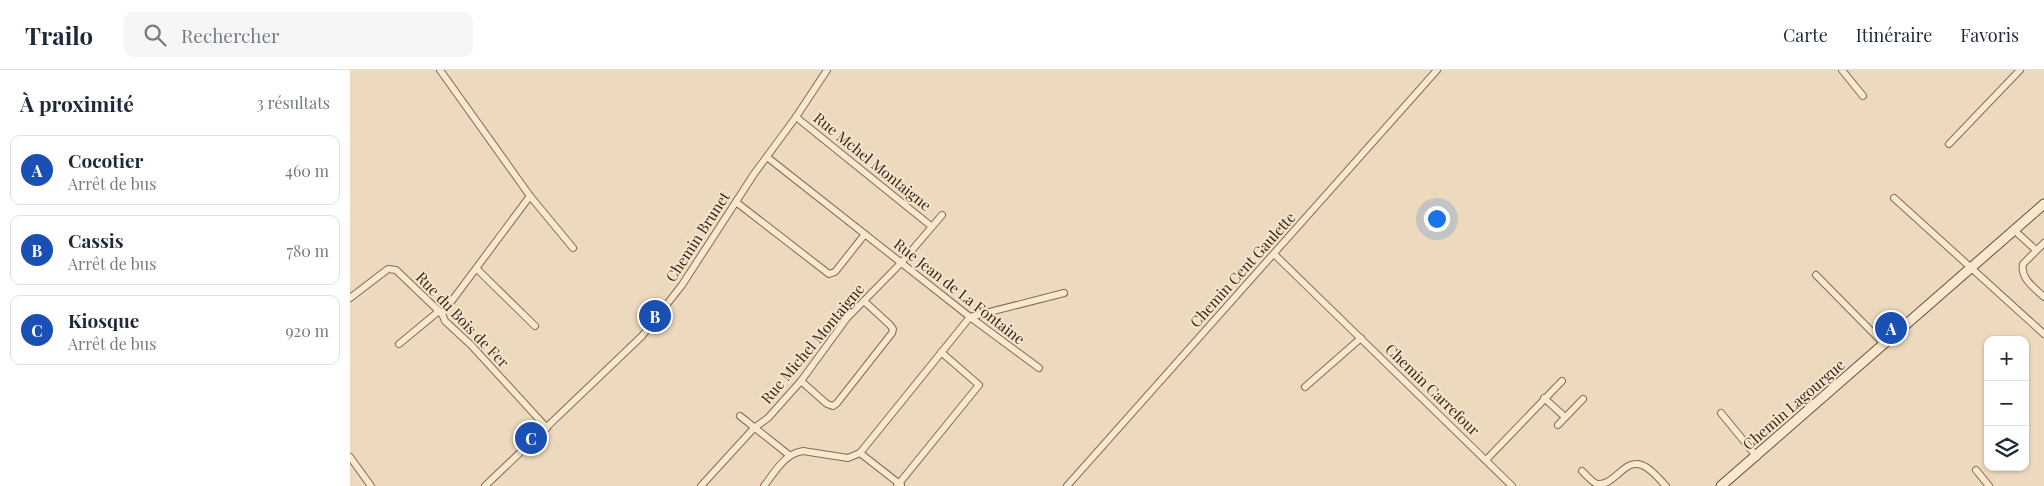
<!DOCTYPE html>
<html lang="fr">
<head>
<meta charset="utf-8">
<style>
  :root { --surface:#fff; --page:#f6f6f7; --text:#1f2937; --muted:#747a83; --line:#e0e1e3; --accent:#0f766e }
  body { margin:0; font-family:"Playfair Display",serif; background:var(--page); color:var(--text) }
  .controls { position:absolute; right:15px; bottom:15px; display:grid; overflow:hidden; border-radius:10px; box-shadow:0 1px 4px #0004 }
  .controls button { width:45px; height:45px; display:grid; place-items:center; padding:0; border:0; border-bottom:1px solid var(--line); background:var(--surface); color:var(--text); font:25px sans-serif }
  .you { position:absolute; left:1086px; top:148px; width:18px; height:18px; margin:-12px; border:4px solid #fff; border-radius:50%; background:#1a73e8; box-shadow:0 0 0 8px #1a73e833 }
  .badge { display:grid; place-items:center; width:32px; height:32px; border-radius:50%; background:var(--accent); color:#fff; font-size:16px; font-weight:700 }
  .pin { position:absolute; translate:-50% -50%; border:2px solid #fff; box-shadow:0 1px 5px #0006 }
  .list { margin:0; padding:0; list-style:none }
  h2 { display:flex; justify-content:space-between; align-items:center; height:65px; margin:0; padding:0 20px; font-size:21px }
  h2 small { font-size:16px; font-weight:400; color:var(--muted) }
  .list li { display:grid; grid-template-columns:32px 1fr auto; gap:15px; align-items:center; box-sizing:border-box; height:70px; margin:0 10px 10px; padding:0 10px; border:1px solid var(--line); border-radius:10px }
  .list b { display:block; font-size:19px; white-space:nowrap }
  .list p { margin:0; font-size:16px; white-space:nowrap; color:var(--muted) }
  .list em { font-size:16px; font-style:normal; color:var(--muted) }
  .icon { flex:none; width:28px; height:28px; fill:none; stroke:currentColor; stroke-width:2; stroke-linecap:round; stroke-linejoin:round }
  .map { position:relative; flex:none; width:1694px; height:416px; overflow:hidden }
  header { display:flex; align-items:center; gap:30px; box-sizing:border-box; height:70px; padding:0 25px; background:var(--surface); border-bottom:1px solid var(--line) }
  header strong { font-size:24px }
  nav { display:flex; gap:28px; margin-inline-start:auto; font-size:18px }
  .search { width:350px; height:45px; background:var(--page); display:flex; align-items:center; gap:12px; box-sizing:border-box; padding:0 18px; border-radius:10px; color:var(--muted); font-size:19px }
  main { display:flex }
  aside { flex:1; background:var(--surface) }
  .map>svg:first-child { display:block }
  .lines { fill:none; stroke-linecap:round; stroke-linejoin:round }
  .street-casing { stroke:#856a57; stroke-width:8 }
  .secondary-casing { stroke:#664b3a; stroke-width:11 }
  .street { stroke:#f8e8d0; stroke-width:6 }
  .secondary { stroke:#f8e8d0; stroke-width:9 }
  .labels { text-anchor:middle; stroke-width:4; stroke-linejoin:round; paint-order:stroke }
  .street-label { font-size:15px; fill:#34251b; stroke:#f5e5cd }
</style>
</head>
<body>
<header>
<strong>Trailo</strong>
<div class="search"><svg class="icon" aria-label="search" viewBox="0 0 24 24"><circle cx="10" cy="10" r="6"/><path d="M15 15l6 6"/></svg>Rechercher</div>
<nav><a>Carte</a><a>Itinéraire</a><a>Favoris</a></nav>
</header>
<main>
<aside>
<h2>À proximité<small>3 résultats</small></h2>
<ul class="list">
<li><span class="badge" style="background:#1a4fb4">A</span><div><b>Cocotier</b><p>Arrêt de bus</p></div><em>460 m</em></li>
<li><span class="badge" style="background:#1a4fb4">B</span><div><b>Cassis</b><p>Arrêt de bus</p></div><em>780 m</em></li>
<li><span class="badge" style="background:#1a4fb4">C</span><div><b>Kiosque</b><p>Arrêt de bus</p></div><em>920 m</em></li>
</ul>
</aside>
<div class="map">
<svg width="1694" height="416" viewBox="0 0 1694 416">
  <rect width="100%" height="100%" fill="#edd9be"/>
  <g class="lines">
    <g class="street-casing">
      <g id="street">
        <path d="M90 0 180 126 223 178"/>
        <path d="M1492 0 1513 26"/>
        <path d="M446 47 581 156"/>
        <path d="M1599 74 1670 0"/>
        <path d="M417 87 620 247 689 298"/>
        <path d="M1544 128 1694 264"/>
        <path d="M386 132 479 204 485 202 515 164"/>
        <path d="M1664 160 1686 180"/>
        <path d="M1694 173 1673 194C1670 209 1685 218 1694 227"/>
        <path d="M924 184 1162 416"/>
        <path d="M127 199 185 256"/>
        <path d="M1466 205 1534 274"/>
        <path d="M0 228 34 202 38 199 46 200 92 244 95 251 121 275 197 358"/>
        <path d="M92 244 180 126"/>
        <path d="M49 274 89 241"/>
        <path d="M451 311 477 334 483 336 487 333 542 263 543 259 540 255 514 231"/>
        <path d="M955 317 1011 268"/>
        <path d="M1194 328 1215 347"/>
        <path d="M1371 343 1407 387"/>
        <path d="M390 346 439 385"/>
        <path d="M1208 355 1233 329"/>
        <path d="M510 383 551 415"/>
        <path d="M0 387 21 416"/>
        <path d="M1136 390 1212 311"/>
        <path d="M1626 400 1639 416"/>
        <path d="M1232 401C1236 405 1242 412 1247 414 1265 416 1274 388 1292 395 1302 399 1309 409 1316 416"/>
        <path d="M135 416 292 266 332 215 404 104 446 47 477 0"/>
        <path d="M351 416 404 358 418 348 451 311 497 248 551 193 592 145"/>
        <path d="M414 416C424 403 435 383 453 381L498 388 510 383 620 247 714 223"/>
        <path d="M547 416 629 315 591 282"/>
        <path d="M717 416 1087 0"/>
      </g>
    </g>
    <g class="secondary-casing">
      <path id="secondary" d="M1371 416 1694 134"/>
    </g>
    <use href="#street" class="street"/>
    <use href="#secondary" class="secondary"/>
  </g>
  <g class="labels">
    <g class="street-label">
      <text transform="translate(522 92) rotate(39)" y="5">Rue Mchel Montaigne</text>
      <text transform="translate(348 167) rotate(-57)" y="5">Chemin Brunet</text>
      <text transform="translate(893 200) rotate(-48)" y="5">Chemin Cent Gaulette</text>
      <text transform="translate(609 222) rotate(38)" y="5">Rue Jean de La Fontaine</text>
      <text transform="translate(112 250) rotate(46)" y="5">Rue du Bois de Fer</text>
      <text transform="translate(463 274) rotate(-50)" y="5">Rue Michel Montaigne</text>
      <text transform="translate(1082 320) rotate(44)" y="5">Chemin Carrefour</text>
      <text transform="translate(1444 335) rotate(-41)" y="5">Chemin Lagourgue</text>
    </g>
  </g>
</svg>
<div class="controls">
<button>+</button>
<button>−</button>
<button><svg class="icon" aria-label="layers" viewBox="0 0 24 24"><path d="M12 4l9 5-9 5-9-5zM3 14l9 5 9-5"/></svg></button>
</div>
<div class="you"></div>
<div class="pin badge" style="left:1541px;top:258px;background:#1a4fb4">A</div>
<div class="pin badge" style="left:305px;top:246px;background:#1a4fb4">B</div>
<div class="pin badge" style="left:181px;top:368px;background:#1a4fb4">C</div>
</div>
</main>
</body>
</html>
